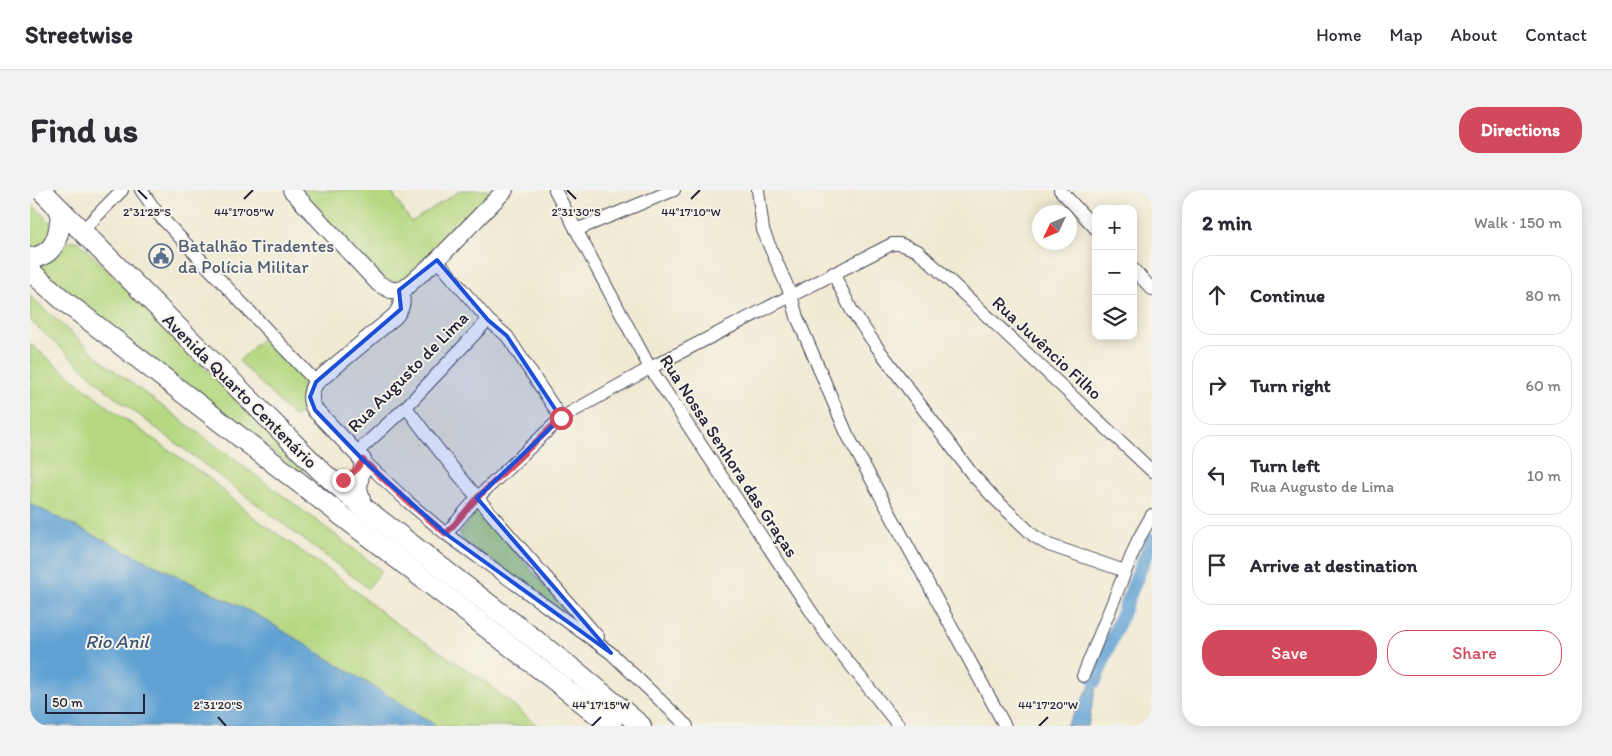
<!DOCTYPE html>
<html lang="en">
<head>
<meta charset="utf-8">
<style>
  :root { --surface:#fff; --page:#f2f2f3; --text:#2b2b33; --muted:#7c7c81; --line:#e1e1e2; --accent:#d1495b }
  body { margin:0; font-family:Itim,sans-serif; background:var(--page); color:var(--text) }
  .controls { position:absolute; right:15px; top:15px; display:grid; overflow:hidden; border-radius:10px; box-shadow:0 2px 12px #0003 }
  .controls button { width:45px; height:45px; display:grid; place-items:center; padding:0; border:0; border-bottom:1px solid var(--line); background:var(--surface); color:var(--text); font:25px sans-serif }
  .compass { position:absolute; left:1002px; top:15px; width:45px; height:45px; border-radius:50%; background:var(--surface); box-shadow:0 2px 12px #0003; rotate:226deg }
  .scale { position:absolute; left:15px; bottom:12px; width:100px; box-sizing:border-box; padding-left:5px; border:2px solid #22223b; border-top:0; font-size:14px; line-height:18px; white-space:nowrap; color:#22223b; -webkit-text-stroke:4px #f7f3e8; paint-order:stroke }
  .stop { position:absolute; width:15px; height:15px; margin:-11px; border:4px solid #d1495b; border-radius:50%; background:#fff }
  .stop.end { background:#d1495b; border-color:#fff; box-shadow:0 1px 5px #0008 }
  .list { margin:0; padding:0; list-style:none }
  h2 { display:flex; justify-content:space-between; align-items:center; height:65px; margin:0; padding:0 20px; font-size:21px }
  h2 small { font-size:16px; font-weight:400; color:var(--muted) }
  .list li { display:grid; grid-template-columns:32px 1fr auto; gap:15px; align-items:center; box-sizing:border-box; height:80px; margin:0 10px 10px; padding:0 10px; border:1px solid var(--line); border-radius:20px }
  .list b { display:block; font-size:19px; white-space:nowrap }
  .list p { margin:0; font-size:16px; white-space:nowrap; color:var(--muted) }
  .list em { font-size:16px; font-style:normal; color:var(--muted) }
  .actions { display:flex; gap:10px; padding:15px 20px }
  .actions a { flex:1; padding:11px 0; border:1px solid var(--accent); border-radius:20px; text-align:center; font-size:18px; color:var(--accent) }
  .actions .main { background:var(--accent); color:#fff }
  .icon { flex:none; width:28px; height:28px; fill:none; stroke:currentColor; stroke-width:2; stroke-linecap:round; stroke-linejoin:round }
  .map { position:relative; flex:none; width:1122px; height:536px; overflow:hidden; border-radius:20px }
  header { display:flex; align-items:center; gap:30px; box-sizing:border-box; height:70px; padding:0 25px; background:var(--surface); border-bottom:1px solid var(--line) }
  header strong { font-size:24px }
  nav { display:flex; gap:28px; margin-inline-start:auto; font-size:18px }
  .intro { display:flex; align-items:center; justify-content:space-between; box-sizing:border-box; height:120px; padding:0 30px }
  h1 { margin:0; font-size:35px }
  .button { padding:12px 22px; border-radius:20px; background:var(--accent); color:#fff; font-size:18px; font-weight:700 }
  main { display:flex; gap:30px; padding:0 30px }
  aside { flex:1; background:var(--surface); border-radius:20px; box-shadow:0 2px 12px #0003 }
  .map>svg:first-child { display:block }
  .green { fill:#b4d77f; stroke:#6b7c5d }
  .water { fill:#60a1d3; stroke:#416287 }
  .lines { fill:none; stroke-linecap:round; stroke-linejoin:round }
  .canal { stroke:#60a1d3; stroke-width:14 }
  .minor-casing { stroke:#414052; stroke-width:14 }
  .tertiary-casing { stroke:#414052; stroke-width:18 }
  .primary-casing { stroke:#414052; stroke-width:22 }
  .minor { stroke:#fff; stroke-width:12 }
  .tertiary { stroke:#fff; stroke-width:16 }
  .primary { stroke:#fff; stroke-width:20 }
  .route { stroke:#d1495b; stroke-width:6 }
  .marked { fill:#1d4ed8; fill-opacity:0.2; stroke:#1d4ed8; stroke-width:4; stroke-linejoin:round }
  .ticks { fill:none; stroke:#22223b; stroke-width:2 }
  .labels { text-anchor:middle; stroke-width:4; stroke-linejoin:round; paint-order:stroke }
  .service-label { font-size:18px; fill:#4e5e75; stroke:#f7f3e8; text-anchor:start }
  .street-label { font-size:18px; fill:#22223b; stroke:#f7f3e8 }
  .water-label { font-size:19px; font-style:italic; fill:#3b5578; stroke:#f7f3e8 }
  .ticks-label { font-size:12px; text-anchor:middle; fill:#22223b; stroke:#f7f3e8; stroke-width:4; stroke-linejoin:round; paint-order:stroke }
</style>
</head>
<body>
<header>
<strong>Streetwise</strong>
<nav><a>Home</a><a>Map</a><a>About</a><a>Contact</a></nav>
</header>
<div class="intro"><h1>Find us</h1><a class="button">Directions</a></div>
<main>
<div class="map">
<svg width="1122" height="536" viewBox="0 0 1122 536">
  <rect width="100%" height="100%" fill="#f7f3e8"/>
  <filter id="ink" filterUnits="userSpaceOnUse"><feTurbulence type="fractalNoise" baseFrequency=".02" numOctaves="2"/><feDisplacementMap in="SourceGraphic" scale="10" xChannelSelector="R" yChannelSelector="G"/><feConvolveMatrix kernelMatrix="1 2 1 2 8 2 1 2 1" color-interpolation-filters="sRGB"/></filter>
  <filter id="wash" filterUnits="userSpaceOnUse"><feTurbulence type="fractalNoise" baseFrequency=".0096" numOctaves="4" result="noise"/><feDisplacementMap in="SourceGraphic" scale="20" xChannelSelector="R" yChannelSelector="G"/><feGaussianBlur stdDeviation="1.12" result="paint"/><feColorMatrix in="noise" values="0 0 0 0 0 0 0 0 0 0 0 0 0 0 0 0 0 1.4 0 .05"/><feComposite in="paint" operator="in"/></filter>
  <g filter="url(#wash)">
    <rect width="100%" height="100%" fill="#f0ead3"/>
    <g class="green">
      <path d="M269 0H360L381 32 431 0H465L440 22 416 53 372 91 358 90 351 86Z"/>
      <path d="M0 12 19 31 22 36V47L7 58 0 56Z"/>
      <path d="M40 50 49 52 276 279 268 281 59 119 9 77 10 74 25 68Z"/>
      <path d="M0 106 77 175 291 334 352 381 338 398 81 204 0 130Z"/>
      <path d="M233 147 274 190C270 200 272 208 277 217L265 228 209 171Z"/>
      <path d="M0 154 85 222 179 288 222 326 314 391 357 427 454 491 508 536H407L229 426 0 314Z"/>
      <path d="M449 319 542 428 434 351 430 343Z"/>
    </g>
    <g class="water">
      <path d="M0 314 229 426 407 536H0Z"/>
      <path d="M1063 491 1067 492 1058 536H1036Z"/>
    </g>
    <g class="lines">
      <path class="canal" d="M1065 491 1122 350"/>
    </g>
  </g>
  <g filter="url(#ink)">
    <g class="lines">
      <g class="minor-casing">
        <g id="minor">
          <path d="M111 0 128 24 286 192"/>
          <path d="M525 0 620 178 796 444 869 536"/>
          <path d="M728 0 733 40 737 50 761 105 767 127 817 244 975 536"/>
          <path d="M1030 0 1066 39"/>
          <path d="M49 39 56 37 92 0"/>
          <path d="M546 40 644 0"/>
          <path d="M407 70 458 130 477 146 531 228"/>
          <path d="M1103 79 1122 99"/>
          <path d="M803 83 822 121 847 157 942 284 963 307 1004 346 1019 355 1095 381"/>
          <path d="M376 217C435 298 503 371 568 447"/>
          <path d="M326 263 376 217 458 130"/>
          <path d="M333 270 378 312 416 344 581 463 657 536"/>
          <path d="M416 344 447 308 531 228 620 178 862 54H870L888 61 1122 281"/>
          <path d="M1053 486 1108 350 1122 325"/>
        </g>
      </g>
      <g class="tertiary-casing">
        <g id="tertiary">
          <path d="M261 0 349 94 361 100H369L375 98 407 70 475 0"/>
          <path d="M333 270 285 220C279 210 280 202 286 192L365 126C372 118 374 110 369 100"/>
          <path d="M333 270 329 298 334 318"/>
        </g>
      </g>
      <g class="primary-casing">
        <g id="primary">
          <path d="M11 0 292 282 334 318 548 483 611 536"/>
          <path d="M0 68C27 66 30 42 31 20"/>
          <path d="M0 81 33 110 532 496 582 536"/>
        </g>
      </g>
      <use href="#minor" class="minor"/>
      <use href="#tertiary" class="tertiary"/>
      <use href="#primary" class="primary"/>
    </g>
  </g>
  <g class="lines" filter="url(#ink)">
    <path class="route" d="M313 290 325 281 333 270 378 312 416 344 447 308 531 228"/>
  </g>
  <path class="marked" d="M407 70 458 130 477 146 531 228 447 308 581 463 416 344 333 270 285 220 280 207 286 192 371 119 369 100Z"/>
  <path class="ticks" d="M108 0 117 9M537 0 546 9M214 9 223 0M661 9 670 0M188 527 196 536M562 536 571 527M1009 536 1018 527"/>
  <defs>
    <g id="civic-ring" transform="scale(1.25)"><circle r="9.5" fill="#f7f3e8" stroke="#5c6f8a" stroke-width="1.5"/><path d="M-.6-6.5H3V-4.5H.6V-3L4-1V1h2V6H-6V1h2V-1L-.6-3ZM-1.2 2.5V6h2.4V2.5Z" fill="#5c6f8a"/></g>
  </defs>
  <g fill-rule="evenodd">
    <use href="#civic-ring" x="131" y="66"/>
  </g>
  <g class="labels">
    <g class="service-label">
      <text x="148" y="62">Batalhão Tiradentes<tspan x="148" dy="21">da Polícia Militar</tspan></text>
    </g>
    <g class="street-label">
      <text transform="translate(1017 158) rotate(43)" y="6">Rua Juvêncio Filho</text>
      <text transform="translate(378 182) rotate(-45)" y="6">Rua Augusto de Lima</text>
      <text transform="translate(210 201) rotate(45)" y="6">Avenida Quarto Centenário</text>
      <text transform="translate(699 266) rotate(57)" y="6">Rua Nossa Senhora das Graças</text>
    </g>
    <g class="water-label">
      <text x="87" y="458">Rio Anil</text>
    </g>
  </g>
  <g class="ticks-label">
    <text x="214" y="26">44°17'05"W</text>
    <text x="661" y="26">44°17'10"W</text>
    <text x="117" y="26">2°31'25"S</text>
    <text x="546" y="26">2°31'30"S</text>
    <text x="188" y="519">2°31'20"S</text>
    <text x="571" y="519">44°17'15"W</text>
    <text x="1018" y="519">44°17'20"W</text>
  </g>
</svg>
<div class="controls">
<button>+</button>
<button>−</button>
<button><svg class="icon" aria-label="layers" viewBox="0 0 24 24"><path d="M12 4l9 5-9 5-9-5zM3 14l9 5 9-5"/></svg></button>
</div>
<svg class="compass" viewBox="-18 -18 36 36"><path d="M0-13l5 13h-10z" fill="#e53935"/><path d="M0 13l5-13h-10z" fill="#7c7c81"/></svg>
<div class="scale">50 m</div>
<div class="stop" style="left:531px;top:228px"></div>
<div class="stop end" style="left:313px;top:290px"></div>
</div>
<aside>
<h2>2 min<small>Walk · 150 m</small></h2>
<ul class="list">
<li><svg class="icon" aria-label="ahead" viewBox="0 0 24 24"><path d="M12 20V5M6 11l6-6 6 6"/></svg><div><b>Continue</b></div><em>80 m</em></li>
<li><svg class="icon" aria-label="right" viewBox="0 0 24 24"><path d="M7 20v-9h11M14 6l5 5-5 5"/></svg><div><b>Turn right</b></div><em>60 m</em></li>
<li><svg class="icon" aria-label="left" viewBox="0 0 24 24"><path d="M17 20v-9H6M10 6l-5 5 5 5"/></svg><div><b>Turn left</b><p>Rua Augusto de Lima</p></div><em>10 m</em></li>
<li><svg class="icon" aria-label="arrive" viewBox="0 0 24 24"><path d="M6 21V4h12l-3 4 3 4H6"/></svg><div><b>Arrive at destination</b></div></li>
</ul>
<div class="actions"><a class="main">Save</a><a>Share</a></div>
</aside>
</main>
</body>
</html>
